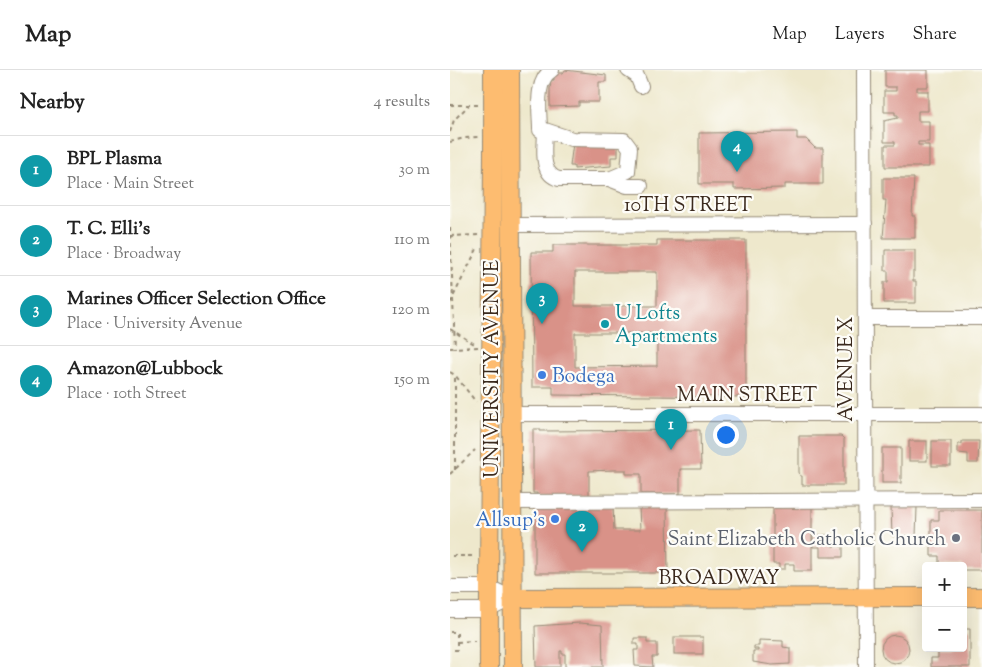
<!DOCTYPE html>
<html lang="en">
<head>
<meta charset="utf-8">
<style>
  :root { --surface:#fff; --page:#f6f6f6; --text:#222; --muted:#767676; --line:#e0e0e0; --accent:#c8321e }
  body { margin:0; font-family:"Sorts Mill Goudy",serif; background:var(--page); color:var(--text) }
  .controls { position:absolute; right:15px; bottom:15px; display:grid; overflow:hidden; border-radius:5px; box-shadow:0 5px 20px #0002 }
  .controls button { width:45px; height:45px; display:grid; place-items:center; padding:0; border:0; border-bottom:1px solid var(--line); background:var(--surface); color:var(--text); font:25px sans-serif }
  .you { position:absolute; left:275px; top:364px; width:18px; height:18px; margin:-12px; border:4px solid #fff; border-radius:50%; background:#1a73e8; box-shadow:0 0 0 8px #1a73e833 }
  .badge { display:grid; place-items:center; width:32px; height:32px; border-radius:50%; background:var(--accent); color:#fff; font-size:16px; font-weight:700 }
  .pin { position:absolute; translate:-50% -41px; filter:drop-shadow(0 1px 2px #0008) }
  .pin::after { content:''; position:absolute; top:26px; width:18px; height:15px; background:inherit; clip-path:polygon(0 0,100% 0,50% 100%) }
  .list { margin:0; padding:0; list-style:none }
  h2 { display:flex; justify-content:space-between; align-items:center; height:65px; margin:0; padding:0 20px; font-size:21px }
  h2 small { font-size:16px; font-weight:400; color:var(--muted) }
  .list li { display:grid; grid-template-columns:32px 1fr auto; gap:15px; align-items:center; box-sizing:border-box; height:70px; padding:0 20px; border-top:1px solid var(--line) }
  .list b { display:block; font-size:19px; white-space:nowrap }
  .list p { margin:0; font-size:16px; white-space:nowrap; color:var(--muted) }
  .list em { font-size:16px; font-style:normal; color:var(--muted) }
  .map { position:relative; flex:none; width:532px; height:597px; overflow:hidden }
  header { display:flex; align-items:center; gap:30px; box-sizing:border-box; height:70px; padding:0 25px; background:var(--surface); border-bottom:1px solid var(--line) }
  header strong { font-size:24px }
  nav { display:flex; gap:28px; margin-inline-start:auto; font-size:18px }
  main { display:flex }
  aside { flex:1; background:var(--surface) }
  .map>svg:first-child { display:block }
  .building { fill:#d99288; fill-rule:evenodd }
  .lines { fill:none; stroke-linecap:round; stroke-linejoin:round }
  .minor-casing { stroke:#948975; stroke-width:16 }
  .major-casing { stroke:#948975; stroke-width:20 }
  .path { stroke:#948975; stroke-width:2; stroke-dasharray:4 4; stroke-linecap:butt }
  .minor { stroke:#fff; stroke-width:14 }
  .major { stroke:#fdbc70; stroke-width:18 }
  .culture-dot { fill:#0f9aa8; stroke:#fdfcf7; stroke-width:2 }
  .shop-dot { fill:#3f7fe0; stroke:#fdfcf7; stroke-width:2 }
  .worship-dot { fill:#6b7280; stroke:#fdfcf7; stroke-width:2 }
  .labels { text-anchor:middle; stroke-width:4.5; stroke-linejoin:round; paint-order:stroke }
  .street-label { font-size:20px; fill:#3b2a1e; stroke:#fdfcf7 }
  .culture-label { font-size:20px; fill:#0d838f; stroke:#fdfcf7; text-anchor:start }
  .shop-label { font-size:20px; fill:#366cbe; stroke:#fdfcf7; text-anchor:start }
  .worship-label { font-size:20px; fill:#5b616d; stroke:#fdfcf7; text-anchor:end }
</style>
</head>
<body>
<header>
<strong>Map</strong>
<nav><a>Map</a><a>Layers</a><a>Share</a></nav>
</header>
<main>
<aside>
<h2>Nearby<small>4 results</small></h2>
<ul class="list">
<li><span class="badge" style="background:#0f9aa8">1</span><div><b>BPL Plasma</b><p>Place · Main Street</p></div><em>30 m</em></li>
<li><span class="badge" style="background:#0f9aa8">2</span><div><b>T. C. Elli's</b><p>Place · Broadway</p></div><em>110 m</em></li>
<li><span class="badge" style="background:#0f9aa8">3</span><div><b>Marines Officer Selection Office</b><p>Place · University Avenue</p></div><em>120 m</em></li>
<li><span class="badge" style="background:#0f9aa8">4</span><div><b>Amazon@Lubbock</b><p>Place · 10th Street</p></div><em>150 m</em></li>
</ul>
</aside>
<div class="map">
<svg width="532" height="597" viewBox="0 0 532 597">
  <rect width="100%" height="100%" fill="#fdfcf7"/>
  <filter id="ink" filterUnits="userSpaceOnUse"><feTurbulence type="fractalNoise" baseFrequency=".02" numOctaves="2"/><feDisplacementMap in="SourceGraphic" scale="10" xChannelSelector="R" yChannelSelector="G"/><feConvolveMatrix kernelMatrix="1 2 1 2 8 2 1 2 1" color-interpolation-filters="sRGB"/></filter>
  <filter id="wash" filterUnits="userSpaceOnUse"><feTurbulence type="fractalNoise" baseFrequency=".0096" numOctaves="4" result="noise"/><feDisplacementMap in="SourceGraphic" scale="20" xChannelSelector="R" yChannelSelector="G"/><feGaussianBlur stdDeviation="1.12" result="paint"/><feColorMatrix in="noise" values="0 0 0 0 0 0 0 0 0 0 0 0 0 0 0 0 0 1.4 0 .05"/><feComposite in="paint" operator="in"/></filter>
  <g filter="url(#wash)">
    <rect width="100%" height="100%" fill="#eee8cc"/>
    <g id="blocks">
      <g class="building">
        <path d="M115 0 156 5V12H149V32H129V36L100 37V19L101 10H104V3H113Z"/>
        <path d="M435 0H478V17H467V21H478V41H468V51H479V72H468V75H479V97H435V75H445V72H434V51L448 48V45H445V42H434V21H446V17H435Z"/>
        <path d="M347 62V69H356L365 78H373V114H335V118L284 119V114H249V63Z"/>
        <path d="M168 72V87H161V96L124 99V96H120L123 73Z"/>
        <path d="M433 108H464L462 146H465V168H433L436 130H433Z"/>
        <path d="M207 170H296V327L103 325V317H82L81 182H103V175H207ZM125 202H207V236H125ZM125 263H207V296L125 297Z"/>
        <path d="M435 180H465V201H463V211H466V233H434V212H438V201H435Z"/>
        <path d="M83 359H90V361L250 360 251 399H230V424H191V404H176V400H164L139 401V426L87 427V423H83Z"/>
        <path d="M349 366H391L394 369V415H352V406H350L349 402Z"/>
        <rect x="459" y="371" width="18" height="20"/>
        <rect x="482" y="371" width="19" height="25"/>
        <path d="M512 371H529L528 393H518V384L508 383V374H512Z"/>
        <rect x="432" y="378" width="19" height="35"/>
        <path d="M85 436H163L164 460H190L189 436H217L218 503H85Z"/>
        <path d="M323 436H362V501H344V494H335V499H329V494H323Z"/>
        <path d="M441 437H467L466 466H442Z"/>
        <path d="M489 440H532V500H513V496L489 495V486H481V450H489Z"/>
        <path d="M363 465H382V476H393V487H370V477H363Z"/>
        <path d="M130 553 152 555 153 597H115V584H112V581H110V597H86L85 556Z"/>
        <path d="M513 559H520V597H481V588H488V578H513Z"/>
        <circle cx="445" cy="579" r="14"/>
        <rect x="224" y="567" width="29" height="17"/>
        <path d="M184 568H197V573H207V587H202L203 597 185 596 184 580H188V574H184Z"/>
        <path d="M309 570 333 571V577L340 578V594L322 595 303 592V581H308V579H304V576H309Z"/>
      </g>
    </g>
  </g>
  <g filter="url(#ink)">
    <use href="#blocks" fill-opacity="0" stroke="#948975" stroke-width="1"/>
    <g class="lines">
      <g class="minor-casing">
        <g id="minor">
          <path d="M178 0 187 6 191 16"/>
          <path d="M414 0 416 597"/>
          <path d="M90 60C90 42 84 11 102 0"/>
          <path d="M95 60 122 69 174 70 180 78 178 101 159 109H109C89 104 95 77 95 60Z"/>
          <path d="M159 109 177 116H191"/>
          <path d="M62 155 415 154"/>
          <path d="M415 248H532"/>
          <path d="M62 344H532"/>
          <path d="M62 432 532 430"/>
          <path d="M0 517H39L62 528"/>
          <path d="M0 540H39L62 528"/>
        </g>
      </g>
      <g class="major-casing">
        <g id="major">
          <path d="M60 0 63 597"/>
          <path d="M513 527H532"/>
          <path d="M62 528 476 527"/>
          <path d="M39 597C38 398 44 199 43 0"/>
        </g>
      </g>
      <g class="path">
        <path d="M0 35H28"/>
        <path d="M0 62 4 50 19 35"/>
        <path d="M0 72 14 68 29 67"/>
        <path d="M0 157 5 278"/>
        <path d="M0 166 28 165"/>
        <path d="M0 233 27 179"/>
        <path d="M0 259 26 275"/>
        <path d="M0 278 28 277"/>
        <path d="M0 302 5 305 26 332"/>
        <path d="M5 400V305"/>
        <path d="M0 404 25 380"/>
        <path d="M2 486H24"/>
        <path d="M0 562H7V580H0"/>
        <path d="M7 572 25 571"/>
      </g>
      <use href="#minor" class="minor"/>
      <use href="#major" class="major"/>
    </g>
  </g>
  <circle class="culture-dot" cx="155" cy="254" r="5"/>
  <g class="shop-dot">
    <circle cx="92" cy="305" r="5"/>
    <circle cx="105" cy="449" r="5"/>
  </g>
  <circle class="worship-dot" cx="506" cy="468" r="5"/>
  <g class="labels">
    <g class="street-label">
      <text x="238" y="141">10TH STREET</text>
      <text transform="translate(41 299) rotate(-90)" y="7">UNIVERSITY AVENUE</text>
      <text transform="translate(395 299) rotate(-90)" y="7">AVENUE X</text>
      <text x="297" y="331">MAIN STREET</text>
      <text x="269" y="514">BROADWAY</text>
    </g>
    <g class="culture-label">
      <text x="165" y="249">U Lofts<tspan x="165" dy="23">Apartments</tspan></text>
    </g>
    <g class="shop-label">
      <text x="102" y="312">Bodega</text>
      <text x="95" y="456" text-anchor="end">Allsup's</text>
    </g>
    <g class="worship-label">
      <text x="496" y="475">Saint Elizabeth Catholic Church</text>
    </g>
  </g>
</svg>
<div class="controls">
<button>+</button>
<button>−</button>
</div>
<div class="you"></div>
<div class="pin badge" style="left:221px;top:380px;background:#0f9aa8">1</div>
<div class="pin badge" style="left:132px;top:482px;background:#0f9aa8">2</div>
<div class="pin badge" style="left:92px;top:254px;background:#0f9aa8">3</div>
<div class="pin badge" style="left:287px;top:102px;background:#0f9aa8">4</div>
</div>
</main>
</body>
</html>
